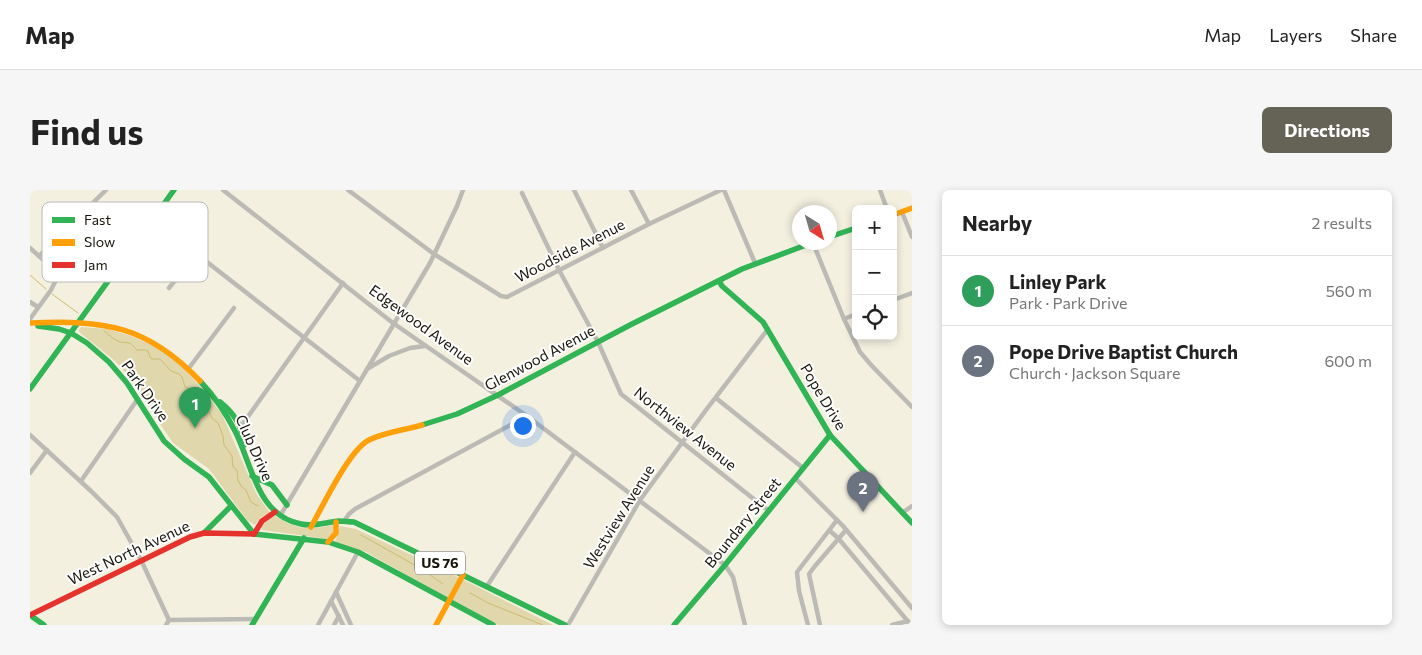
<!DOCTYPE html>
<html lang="en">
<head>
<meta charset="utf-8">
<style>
  :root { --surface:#fff; --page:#f6f6f6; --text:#222; --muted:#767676; --line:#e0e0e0; --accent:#656256 }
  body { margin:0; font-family:Commissioner,sans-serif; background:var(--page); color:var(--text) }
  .controls { position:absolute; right:15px; top:15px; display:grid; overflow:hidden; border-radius:8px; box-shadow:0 2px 8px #0003 }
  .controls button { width:45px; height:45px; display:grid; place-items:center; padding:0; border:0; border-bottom:1px solid var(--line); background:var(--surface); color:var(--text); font:25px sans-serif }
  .compass { position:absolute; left:762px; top:15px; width:45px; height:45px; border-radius:50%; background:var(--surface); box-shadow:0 2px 8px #0003; rotate:143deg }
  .you { position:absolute; left:492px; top:235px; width:18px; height:18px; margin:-12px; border:4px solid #fff; border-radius:50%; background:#1a73e8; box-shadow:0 0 0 8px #1a73e833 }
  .badge { display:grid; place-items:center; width:32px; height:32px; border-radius:50%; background:var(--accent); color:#fff; font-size:16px; font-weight:700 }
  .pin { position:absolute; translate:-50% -41px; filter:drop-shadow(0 1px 2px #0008) }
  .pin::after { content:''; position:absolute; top:26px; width:18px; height:15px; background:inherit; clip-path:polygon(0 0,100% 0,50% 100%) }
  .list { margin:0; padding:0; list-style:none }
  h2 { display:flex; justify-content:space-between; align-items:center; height:65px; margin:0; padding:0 20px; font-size:21px }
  h2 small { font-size:16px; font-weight:400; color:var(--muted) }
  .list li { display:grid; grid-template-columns:32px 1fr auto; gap:15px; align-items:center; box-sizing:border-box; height:70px; padding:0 20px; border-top:1px solid var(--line) }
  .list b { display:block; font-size:19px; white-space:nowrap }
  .list p { margin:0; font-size:16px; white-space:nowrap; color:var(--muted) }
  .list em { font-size:16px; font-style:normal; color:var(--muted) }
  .icon { flex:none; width:28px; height:28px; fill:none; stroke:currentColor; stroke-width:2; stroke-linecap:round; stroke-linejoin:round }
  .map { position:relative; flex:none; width:882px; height:435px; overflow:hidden; border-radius:8px }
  header { display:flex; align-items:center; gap:30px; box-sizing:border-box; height:70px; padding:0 25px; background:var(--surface); border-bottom:1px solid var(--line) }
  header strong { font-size:24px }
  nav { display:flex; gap:28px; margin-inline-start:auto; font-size:18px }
  .intro { display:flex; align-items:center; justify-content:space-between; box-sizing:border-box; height:120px; padding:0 30px }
  h1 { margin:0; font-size:35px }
  .button { padding:12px 22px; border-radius:8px; background:var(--accent); color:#fff; font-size:18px; font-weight:700 }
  main { display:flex; gap:30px; padding:0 30px }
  aside { flex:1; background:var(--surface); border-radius:8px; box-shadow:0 2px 8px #0003 }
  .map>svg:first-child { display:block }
  .green { fill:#e0d7ac }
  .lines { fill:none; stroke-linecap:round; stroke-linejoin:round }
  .stream { stroke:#ccbc6f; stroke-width:1 }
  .street { stroke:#bbbab4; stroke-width:4.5 }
  .fast { stroke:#30b455; stroke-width:5.5 }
  .slow { stroke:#ff9f0a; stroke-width:5.5 }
  .jam { stroke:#e5322d; stroke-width:5.5 }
  .labels { text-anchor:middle; stroke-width:4; stroke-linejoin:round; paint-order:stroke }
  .shield { fill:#fff; stroke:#5d5b54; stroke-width:1 }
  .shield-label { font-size:14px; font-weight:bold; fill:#18150b }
  .street-label { font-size:15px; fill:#18150b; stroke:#fff }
  .key { fill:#fff; stroke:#bab9b6; stroke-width:1 }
  .key-label { font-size:14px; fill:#18150b }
</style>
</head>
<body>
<header>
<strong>Map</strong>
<nav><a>Map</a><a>Layers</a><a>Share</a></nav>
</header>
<div class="intro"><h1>Find us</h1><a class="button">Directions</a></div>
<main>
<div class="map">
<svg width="882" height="435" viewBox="0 0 882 435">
  <rect width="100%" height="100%" fill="#f4f0e0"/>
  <g class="green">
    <path d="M51 137 77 139 101 146 131 159 156 180 192 224 226 303 240 323 231 327 225 335 217 330 179 279 143 253 98 186 85 171 49 142V140Z"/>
    <path d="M245 326C267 340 279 340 304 335L303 343 297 349 232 340 231 336 240 328Z"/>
    <path d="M310 336 326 339 424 385 523 435H469L464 434 336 362 305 352Z"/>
  </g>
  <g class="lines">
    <g class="stream">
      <path d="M0 85 16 99"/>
      <path d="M22 104 48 123"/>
      <path d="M74 141 84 149 90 152 100 153 107 160H115L118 161 120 167 122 169H130L141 181 149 184 152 187 155 197 165 201 167 209 176 216 182 228 188 233 193 246 194 255 202 266 203 277 207 280 208 290 211 296 216 300 221 312 228 316"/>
      <path d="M331 345 390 378 413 394"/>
      <path d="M440 403 458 413 513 435"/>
    </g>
    <g class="street">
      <path d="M193 0 363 133 497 226 695 375 703 387 715 435"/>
      <path d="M318 0 404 64 471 106 477 107 619 34 691 0"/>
      <path d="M544 0 573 58"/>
      <path d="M601 0 619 34"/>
      <path d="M694 0 725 73"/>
      <path d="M850 0 857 19"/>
      <path d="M492 3 529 80 568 152 591 204 739 321"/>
      <path d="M872 22 882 47"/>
      <path d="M123 30 330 191"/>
      <path d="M107 52 127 67 132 80 145 91"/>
      <path d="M783 53 814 129 830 162 842 176 882 217"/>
      <path d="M0 58 29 84 21 100 0 129"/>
      <path d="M9 66 76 0"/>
      <path d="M134 66 148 49"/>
      <path d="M139 98 166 64"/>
      <path d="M863 110 882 103"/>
      <path d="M0 112 8 117"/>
      <path d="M814 129 826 124"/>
      <path d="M159 178 204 118"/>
      <path d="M337 179 359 166 380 158 395 156"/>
      <path d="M686 208 773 278"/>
      <path d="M212 235 313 93"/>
      <path d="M0 245 61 301 87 327 111 370 139 430 136 435"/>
      <path d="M0 283 17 260"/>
      <path d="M765 288 813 336 882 418"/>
      <path d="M51 291 107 210"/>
      <path d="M872 323 882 316"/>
      <path d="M250 326 400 73 427 16 433 0"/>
      <path d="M314 331 319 324 325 319 497 226"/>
      <path d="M800 341 808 348 881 435"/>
      <path d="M457 396 545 262"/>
      <path d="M306 402 321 435"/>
      <path d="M301 411 313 435"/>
      <path d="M139 430 226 429"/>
      <path d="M288 435 328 362"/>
      <path d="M304 435 309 426"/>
      <path d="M538 435 610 310 676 220 738 139"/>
      <path d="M778 435 769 401 767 382 807 330"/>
      <path d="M790 435 779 384 785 376 816 340"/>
      <path d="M862 435 878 431"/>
    </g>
    <g class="fast">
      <path d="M799 47 826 38"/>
      <path d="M689 91 692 96 733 132 800 245 882 333"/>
      <path d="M8 136 29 139 41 143 57 153 79 172 97 193 134 251 154 269 179 287 224 344"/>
      <path d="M170 191C184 206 196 223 205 241 222 274 227 326 271 334 284 337 296 332 309 331 314 331 319 332 324 332L535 435"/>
      <path d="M0 199 144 0"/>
      <path d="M190 212C205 224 212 236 214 255"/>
      <path d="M392 235 427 224 468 205 600 135 712 79 784 52"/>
      <path d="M222 286 242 295 257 315"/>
      <path d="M174 343 201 316"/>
      <path d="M224 344 298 352 328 362 463 435"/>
      <path d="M0 425 14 435"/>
      <path d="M222 435 274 348"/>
      <path d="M644 435 695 375 800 245"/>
    </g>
    <g class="slow">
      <path d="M863 25 882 18"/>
      <path d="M0 133C74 130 117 135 170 191"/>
      <path d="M281 337C293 316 319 260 339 250 355 242 375 240 392 235"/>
      <path d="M298 352 306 343V332"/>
      <path d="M406 435 433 385"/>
    </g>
    <g class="jam">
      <path d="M224 344 232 331 245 322"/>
      <path d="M0 425 160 347 174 343 224 344"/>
    </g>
  </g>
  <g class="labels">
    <rect class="shield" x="385" y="361.5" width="50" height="23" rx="4"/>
    <g class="shield-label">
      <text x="410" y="378">US 76</text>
    </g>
    <g class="street-label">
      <text transform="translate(540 61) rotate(-27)" y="5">Woodside Avenue</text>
      <text transform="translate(391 135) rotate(36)" y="5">Edgewood Avenue</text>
      <text transform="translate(510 168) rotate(-28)" y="5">Glenwood Avenue</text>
      <text transform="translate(115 201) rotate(55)" y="5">Park Drive</text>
      <text transform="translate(793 207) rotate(59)" y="5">Pope Drive</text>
      <text transform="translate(655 239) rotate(38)" y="5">Northview Avenue</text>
      <text transform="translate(224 258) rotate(66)" y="5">Club Drive</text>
      <text transform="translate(589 327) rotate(-58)" y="5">Westview Avenue</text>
      <text transform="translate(713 333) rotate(-51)" y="5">Boundary Street</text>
      <text transform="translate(99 363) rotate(-25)" y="5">West North Avenue</text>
    </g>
  </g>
  <rect x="12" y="12" width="166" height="80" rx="8" class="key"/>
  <rect x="22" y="27" width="23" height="6" fill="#30b455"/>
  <rect x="22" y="49" width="23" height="7" fill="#ff9f0a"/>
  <rect x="22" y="72" width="23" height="6" fill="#e5322d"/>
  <g class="key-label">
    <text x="54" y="35">Fast</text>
    <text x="54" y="57">Slow</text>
    <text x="54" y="80">Jam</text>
  </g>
</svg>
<div class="controls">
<button>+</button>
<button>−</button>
<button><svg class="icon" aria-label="locate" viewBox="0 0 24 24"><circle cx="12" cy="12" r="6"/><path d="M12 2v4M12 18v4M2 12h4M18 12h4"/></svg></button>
</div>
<svg class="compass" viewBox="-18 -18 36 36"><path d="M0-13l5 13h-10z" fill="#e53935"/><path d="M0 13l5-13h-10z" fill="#767676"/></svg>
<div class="you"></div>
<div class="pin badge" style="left:165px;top:238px;background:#2e9e5b">1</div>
<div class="pin badge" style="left:833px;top:322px;background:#6b7280">2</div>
</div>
<aside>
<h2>Nearby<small>2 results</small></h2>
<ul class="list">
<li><span class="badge" style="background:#2e9e5b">1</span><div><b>Linley Park</b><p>Park · Park Drive</p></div><em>560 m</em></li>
<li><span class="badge" style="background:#6b7280">2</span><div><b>Pope Drive Baptist Church</b><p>Church · Jackson Square</p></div><em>600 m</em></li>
</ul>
</aside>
</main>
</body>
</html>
